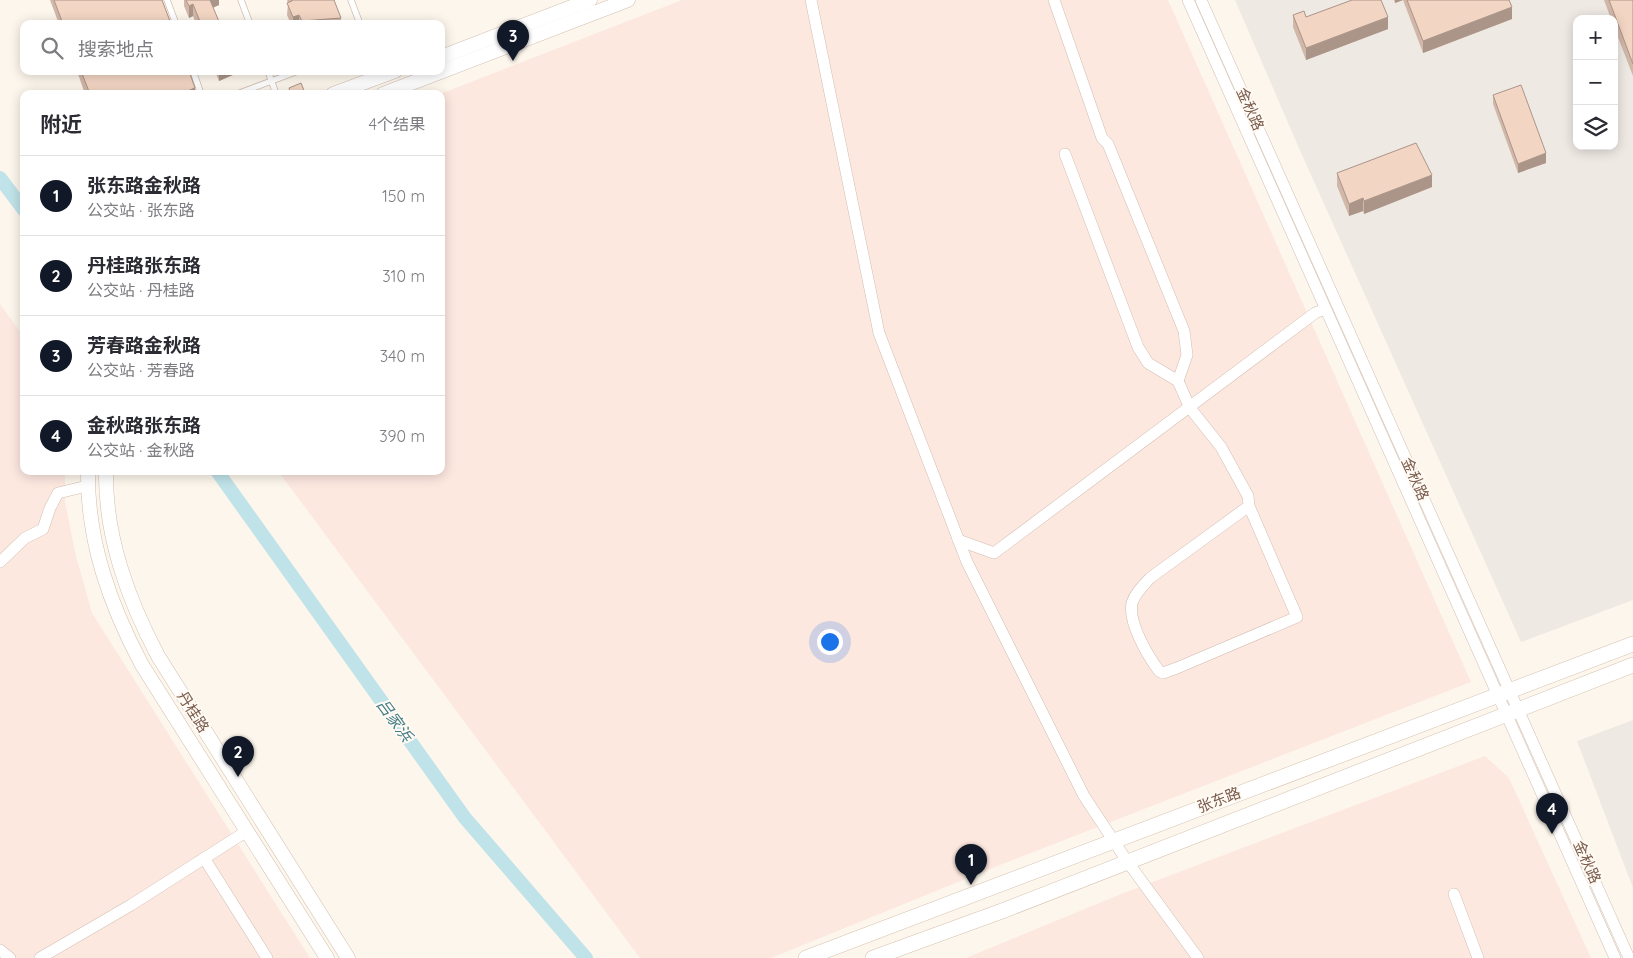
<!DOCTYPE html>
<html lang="zh">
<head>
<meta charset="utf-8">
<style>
  :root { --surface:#fff; --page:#f7f7f7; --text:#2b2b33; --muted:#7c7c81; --line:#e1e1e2; --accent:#111827 }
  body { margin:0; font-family:Quicksand,"Noto Sans SC",sans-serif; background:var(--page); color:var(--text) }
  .controls { position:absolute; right:15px; top:15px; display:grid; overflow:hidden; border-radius:10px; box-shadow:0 2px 12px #0003 }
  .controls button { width:45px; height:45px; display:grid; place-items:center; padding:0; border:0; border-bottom:1px solid var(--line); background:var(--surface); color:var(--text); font:25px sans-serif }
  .you { position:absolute; left:829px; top:641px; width:18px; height:18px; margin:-12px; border:4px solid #fff; border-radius:50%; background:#1a73e8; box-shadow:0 0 0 8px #1a73e833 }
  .badge { display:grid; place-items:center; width:32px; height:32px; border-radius:50%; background:var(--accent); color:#fff; font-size:16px; font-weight:700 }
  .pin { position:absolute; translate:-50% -41px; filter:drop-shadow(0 1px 2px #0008) }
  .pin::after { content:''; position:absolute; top:26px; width:18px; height:15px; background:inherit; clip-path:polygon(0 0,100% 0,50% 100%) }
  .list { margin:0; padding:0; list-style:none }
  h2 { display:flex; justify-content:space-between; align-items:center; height:65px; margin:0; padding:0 20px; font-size:21px }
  h2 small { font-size:16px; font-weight:400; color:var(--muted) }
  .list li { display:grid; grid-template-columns:32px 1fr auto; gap:15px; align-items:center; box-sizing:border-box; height:80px; padding:0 20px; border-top:1px solid var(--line) }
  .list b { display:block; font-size:19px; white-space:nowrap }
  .list p { margin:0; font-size:16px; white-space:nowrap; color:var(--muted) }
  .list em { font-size:16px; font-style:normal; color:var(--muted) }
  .icon { flex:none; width:28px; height:28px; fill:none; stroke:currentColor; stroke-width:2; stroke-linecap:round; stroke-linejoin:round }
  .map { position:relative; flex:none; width:1633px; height:958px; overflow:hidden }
  .search { position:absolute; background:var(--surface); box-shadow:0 2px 12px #0003; left:20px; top:20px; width:425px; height:55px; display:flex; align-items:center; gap:12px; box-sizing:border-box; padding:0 18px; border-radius:10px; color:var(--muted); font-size:19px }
  .panel { position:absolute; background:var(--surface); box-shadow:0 2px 12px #0003; left:20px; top:90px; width:425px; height:385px; border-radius:10px }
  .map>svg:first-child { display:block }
  .commercial { fill:#fde8e0 }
  .industrial { fill:#efe9e4; fill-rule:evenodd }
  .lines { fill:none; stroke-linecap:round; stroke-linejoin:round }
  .canal { stroke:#bfe3e8; stroke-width:14 }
  .service-casing { stroke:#d1beb0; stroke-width:7 }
  .minor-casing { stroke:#d1beb0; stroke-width:12 }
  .tertiary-casing { stroke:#d1beb0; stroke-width:15 }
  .secondary-casing { stroke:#d6c0b0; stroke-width:16 }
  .service { stroke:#fff; stroke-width:5.5 }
  .minor { stroke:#fff; stroke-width:11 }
  .tertiary { stroke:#fff; stroke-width:14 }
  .secondary { stroke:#fff; stroke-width:15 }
  .wall { fill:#d1b7a8 }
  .shaded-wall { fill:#aa9588 }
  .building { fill:#f3d5c3; stroke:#aa9588 }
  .labels { text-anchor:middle; stroke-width:4; stroke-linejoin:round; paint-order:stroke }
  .street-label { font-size:15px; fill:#7a5c4d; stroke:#fffaf3 }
  .water-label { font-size:16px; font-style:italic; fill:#437c86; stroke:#fffaf3 }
</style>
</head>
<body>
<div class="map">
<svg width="1633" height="958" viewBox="0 0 1633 958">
  <rect width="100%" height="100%" fill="#fdf6ec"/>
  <g class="commercial">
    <path d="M682 0H1168L1471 682 1000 865 771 958H640L278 471H441L440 94Z"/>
    <path d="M0 304 24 337V471H65V502L76 556 92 613 310 958H0Z"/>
    <path d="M1485 756 1509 778 1591 958H966L1121 894Z"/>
  </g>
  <g class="industrial">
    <path d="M1235 0H1633V600L1521 642 1298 146ZM1577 19H1614V146H1577Z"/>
    <path d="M1633 720V888L1577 741Z"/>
  </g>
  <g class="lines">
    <g class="canal">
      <path d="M0 178 24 210"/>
      <path d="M217 471 465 818 586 958"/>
    </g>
    <g class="service-casing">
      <g id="service">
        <path d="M167 0 176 24"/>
        <path d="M241 0 250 24"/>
        <path d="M351 0 360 24"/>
        <path d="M193 71 201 94"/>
        <path d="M268 71 276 94"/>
        <path d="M237 94 298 71"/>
      </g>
    </g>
    <g class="minor-casing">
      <g id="minor">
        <path d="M811 0 879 333 967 562 1084 796 1127 861 1198 958"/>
        <path d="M1054 0 1102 138 1108 144 1184 331 1187 355 1178 381"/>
        <path d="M1188 0 1615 958"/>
        <path d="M1201 0 1629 958"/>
        <path d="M1065 154 1138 347 1148 363 1178 381 1190 408 1221 447 1248 496 1249 506 1150 578C1143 586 1135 593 1132 603 1128 623 1148 656 1159 671L1163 673 1177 668 1297 617 1249 506"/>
        <path d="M958 540 994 553 1315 313 1325 309"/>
        <path d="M0 562 25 538 43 529 50 508 58 493 87 486"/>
        <path d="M204 858 267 958"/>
        <path d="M1454 894 1478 958"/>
        <path d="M0 950 10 958"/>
        <path d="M40 958 131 905 247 831"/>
      </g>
    </g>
    <g class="tertiary-casing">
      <g id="tertiary">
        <path d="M441 57 590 0"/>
        <path d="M333 94 395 71"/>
        <path d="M383 94 628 0"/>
        <path d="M88 471C87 541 110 605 142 665L327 958"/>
        <path d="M106 471C105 537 128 599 158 656L348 958"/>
      </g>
    </g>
    <g class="secondary-casing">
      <g id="secondary">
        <path d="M806 958 1633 644"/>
        <path d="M873 958 1002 911 1633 665"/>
      </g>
    </g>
    <use href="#service" class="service"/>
    <use href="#minor" class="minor"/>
    <use href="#tertiary" class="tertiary"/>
    <use href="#secondary" class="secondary"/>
  </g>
  <g class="wall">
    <path d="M50 0H162L171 24H59Z"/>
    <path d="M184 0H219V5L213 8 220 24H196L193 16 189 18 184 6Z"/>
    <path d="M287 0H334L341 18V24H291L287 15 288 3Z"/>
    <path d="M1394 0H1509L1512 19 1423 53 1403 0 1395 3Z"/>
    <path d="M1604 0H1633V76L1614 27V19H1611Z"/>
    <path d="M1293 15 1306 17 1388 29 1306 60 1293 27Z"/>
    <path d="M77 71H189L195 94H85Z"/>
    <path d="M215 71H235V74L219 81Z"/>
    <path d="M1493 95 1546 163 1518 173 1493 104Z"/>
    <path d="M1337 173 1432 187 1364 214 1363 211 1349 216 1337 186Z"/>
  </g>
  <g class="shaded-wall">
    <path d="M209 0H219V5L209 9Z"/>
    <path d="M1395 0H1403L1395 3Z"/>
    <path d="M193 4V16L189 18V6Z"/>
    <path d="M1512 7V19L1423 53V41Z"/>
    <path d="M299 15V24H293V17Z"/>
    <path d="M1388 17V29L1306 60V48Z"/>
    <path d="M219 71H235V74L219 81Z"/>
    <path d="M195 88V94H180Z"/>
    <path d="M1546 153V163L1518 173V164Z"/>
    <path d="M1432 175V187L1364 214V201Z"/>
    <path d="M1363 198V211L1349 216V204Z"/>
  </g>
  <g class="building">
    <path d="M54 0H162L171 24H63Z"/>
    <path d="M186 0H210L220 24H201L193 4 189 6Z"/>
    <path d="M292 0H334L341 18 302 21 299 15 293 17 287 3 292 1Z"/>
    <path d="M1352 0H1381L1388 17 1306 48 1293 15 1304 11 1306 17Z"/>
    <path d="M1407 0H1509L1512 7 1423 41Z"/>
    <path d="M1609 0H1633V64Z"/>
    <path d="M81 71H189L195 88 180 94H90Z"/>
    <path d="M301 83 305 93 303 94H291L289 88Z"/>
    <path d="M1521 85 1546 153 1518 164 1493 95Z"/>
    <path d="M1416 143 1432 175 1364 201 1363 198 1349 204 1337 173Z"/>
  </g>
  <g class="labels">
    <g class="street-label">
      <text transform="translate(1250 109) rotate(66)" y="5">金秋路</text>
      <text transform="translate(1415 479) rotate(66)" y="5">金秋路</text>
      <text transform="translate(193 712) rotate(58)" y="5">丹桂路</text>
      <text transform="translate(1219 800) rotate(-21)" y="5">张东路</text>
      <text transform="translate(1587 862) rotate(66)" y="5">金秋路</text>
    </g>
    <g class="water-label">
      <text transform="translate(395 720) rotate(54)" y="6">吕家浜</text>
    </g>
  </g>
</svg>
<div class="controls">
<button>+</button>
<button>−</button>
<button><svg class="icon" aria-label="layers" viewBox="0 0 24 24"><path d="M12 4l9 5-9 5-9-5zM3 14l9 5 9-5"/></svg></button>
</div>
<div class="you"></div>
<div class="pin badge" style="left:971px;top:885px">1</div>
<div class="pin badge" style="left:238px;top:777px">2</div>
<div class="pin badge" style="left:513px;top:61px">3</div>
<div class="pin badge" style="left:1552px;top:834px">4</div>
<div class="search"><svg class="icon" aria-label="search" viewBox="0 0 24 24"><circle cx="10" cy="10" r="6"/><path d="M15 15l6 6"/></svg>搜索地点</div>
<section class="panel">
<h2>附近<small>4个结果</small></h2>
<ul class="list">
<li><span class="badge">1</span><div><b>张东路金秋路</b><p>公交站 · 张东路</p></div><em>150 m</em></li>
<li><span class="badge">2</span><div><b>丹桂路张东路</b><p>公交站 · 丹桂路</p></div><em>310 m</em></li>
<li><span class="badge">3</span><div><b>芳春路金秋路</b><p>公交站 · 芳春路</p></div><em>340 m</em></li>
<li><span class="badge">4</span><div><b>金秋路张东路</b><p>公交站 · 金秋路</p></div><em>390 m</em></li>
</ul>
</section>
</div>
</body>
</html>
